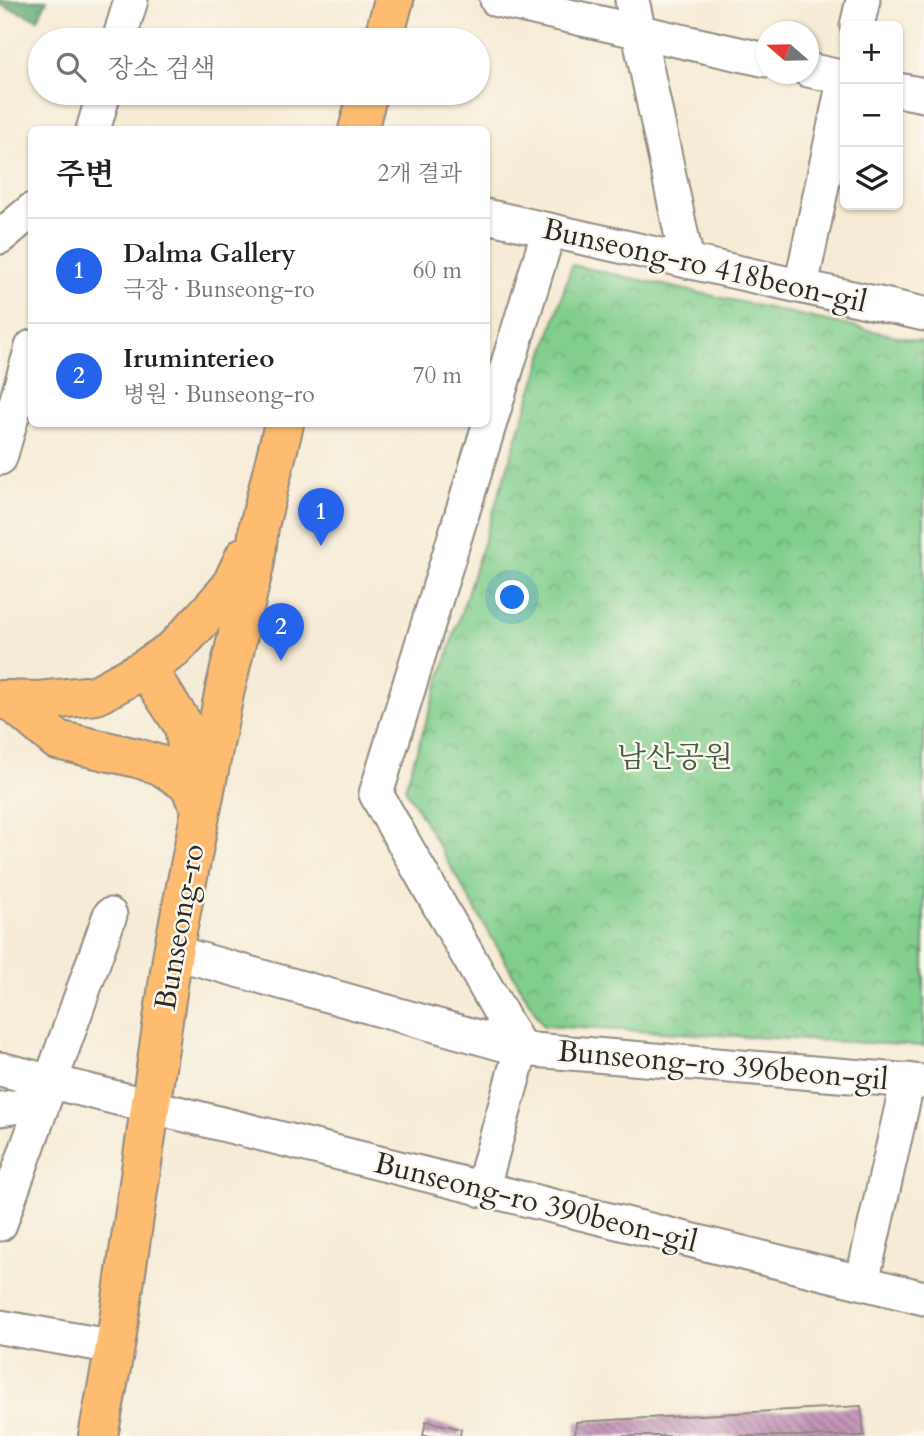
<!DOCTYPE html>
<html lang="ko">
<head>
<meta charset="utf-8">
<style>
  :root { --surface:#fff; --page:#f6f6f6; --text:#222; --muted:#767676; --line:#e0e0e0; --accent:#2563eb }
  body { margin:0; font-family:Cardo,"Noto Serif KR",serif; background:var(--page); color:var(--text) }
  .controls { position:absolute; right:21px; top:21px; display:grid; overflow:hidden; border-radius:10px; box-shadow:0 2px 5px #0004 }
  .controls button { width:63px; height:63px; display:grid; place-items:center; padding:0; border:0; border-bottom:2px solid var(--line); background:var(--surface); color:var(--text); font:35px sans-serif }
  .compass { position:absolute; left:756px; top:21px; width:63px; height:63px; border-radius:50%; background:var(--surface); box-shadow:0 2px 5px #0004; rotate:290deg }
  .you { position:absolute; left:513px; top:598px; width:24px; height:24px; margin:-18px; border:5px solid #fff; border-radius:50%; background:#1a73e8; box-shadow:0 0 0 10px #1a73e833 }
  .badge { display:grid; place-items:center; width:46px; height:46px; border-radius:50%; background:var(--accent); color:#fff; font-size:23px; font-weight:700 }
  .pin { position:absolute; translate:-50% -58px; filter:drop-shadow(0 2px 4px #0008) }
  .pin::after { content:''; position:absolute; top:37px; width:24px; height:21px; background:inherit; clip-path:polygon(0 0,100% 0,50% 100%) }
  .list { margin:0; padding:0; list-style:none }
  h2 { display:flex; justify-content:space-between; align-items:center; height:91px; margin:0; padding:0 28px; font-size:30px }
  h2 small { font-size:23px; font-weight:400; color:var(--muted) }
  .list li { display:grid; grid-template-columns:46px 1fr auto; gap:21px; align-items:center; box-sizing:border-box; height:105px; padding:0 28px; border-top:2px solid var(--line) }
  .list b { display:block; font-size:26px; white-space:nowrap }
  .list p { margin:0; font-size:23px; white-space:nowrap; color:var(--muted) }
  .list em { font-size:23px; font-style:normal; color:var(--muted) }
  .icon { flex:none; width:38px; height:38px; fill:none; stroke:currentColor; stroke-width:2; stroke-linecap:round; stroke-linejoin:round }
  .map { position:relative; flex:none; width:924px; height:1436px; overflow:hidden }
  .search { position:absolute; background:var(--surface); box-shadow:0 2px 5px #0004; left:28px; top:28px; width:462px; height:77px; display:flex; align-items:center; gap:18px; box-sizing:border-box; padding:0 24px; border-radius:38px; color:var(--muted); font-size:26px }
  .panel { position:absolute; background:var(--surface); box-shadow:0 2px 5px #0004; left:28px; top:126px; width:462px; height:301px; border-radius:10px }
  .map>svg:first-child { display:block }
  .forest { fill:url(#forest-crowns); stroke:#4a6e52; stroke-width:2 }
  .park { fill:url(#park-crowns); stroke:#567c5c; stroke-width:2 }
  .building { fill:url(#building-back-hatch) }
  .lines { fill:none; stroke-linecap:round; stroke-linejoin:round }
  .minor-casing { stroke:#908b80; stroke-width:37 }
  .major-casing { stroke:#908b80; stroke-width:42 }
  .minor { stroke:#fff; stroke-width:33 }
  .major { stroke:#febc70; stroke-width:38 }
  .labels { text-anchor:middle; stroke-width:5; stroke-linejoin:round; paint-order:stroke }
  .street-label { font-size:30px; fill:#2b2b2b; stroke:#fbf7ec }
  .park-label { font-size:30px; fill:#455c48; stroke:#fbf7ec }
</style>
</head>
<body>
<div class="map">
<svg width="924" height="1436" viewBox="0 0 924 1436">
  <defs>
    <pattern id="forest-crowns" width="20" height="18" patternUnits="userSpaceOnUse" patternTransform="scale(1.75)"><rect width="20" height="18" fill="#68b178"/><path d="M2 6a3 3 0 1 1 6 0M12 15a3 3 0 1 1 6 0" fill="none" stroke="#569063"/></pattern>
    <pattern id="park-crowns" width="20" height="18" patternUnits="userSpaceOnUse" patternTransform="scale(1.75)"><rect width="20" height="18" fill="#81ce8d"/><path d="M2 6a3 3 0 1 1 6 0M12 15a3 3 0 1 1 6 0" fill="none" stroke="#6aa773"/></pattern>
    <pattern id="building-back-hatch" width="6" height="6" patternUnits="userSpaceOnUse" patternTransform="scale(1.75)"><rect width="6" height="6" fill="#c294b7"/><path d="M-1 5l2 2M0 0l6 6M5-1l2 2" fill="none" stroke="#9e7995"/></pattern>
  </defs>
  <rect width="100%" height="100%" fill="#fbf7ec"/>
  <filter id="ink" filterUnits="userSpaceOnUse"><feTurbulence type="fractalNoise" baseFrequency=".0143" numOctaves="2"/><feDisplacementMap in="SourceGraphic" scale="14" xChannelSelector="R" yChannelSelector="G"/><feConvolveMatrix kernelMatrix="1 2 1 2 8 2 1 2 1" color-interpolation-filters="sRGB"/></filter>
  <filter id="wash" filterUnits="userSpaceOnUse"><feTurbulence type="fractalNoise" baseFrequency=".00686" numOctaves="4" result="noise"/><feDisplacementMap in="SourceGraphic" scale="28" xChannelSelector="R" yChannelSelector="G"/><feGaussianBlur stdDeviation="1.57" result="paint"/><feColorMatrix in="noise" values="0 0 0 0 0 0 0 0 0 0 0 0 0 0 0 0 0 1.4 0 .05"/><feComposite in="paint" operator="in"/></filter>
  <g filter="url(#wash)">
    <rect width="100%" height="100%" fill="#f6ebd6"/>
    <path class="forest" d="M0 0H47L38 19 0 5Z"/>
    <path class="park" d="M572 265 924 342V1046L543 1026 405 788Z"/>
    <g id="blocks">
      <g class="building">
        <path d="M861 1406 864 1436H575L576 1422Z"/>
        <path d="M426 1421 461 1429 460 1436H423Z"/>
      </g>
    </g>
  </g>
  <g filter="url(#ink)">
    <use href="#blocks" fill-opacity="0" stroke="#908b80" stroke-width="2"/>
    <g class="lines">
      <g class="minor-casing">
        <g id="minor">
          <path d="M497 0 766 60"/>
          <path d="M632 0 687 261"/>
          <path d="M857 26 863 0"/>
          <path d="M119 40 131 0"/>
          <path d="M808 70 845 78"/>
          <path d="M898 90 924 95"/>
          <path d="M93 130 104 93"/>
          <path d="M486 216 924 314"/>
          <path d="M0 237 32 210"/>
          <path d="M801 286 845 76"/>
          <path d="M0 458 32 347"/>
          <path d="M173 952 521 1049 924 1082"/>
          <path d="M0 1069 924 1298"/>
          <path d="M0 1109 41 1103"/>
          <path d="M482 1190 521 1049 376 794 549 230"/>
          <path d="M0 1224 110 915"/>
          <path d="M862 1282 908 1080"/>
          <path d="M0 1327 115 1347"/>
        </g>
      </g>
      <g class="major-casing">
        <g id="major">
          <path d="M383 40 394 0"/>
          <path d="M358 130 368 93"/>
          <path d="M146 668 184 726 194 796"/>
          <path d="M0 700 39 701 96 695 146 668 174 649 205 616 230 588 245 556"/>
          <path d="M10 700 57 740 137 758 160 765 193 787"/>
          <path d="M98 1436 115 1347 173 952 224 694 255 562 259 526 284 424"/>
        </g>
      </g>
      <use href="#minor" class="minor"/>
      <use href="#major" class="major"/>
    </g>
  </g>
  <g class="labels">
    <g class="street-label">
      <text transform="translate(705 265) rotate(13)" y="10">Bunseong-ro 418beon-gil</text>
      <text transform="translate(179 927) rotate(-80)" y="10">Bunseong-ro</text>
      <text transform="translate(723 1065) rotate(5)" y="10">Bunseong-ro 396beon-gil</text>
      <text transform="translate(536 1202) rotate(14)" y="10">Bunseong-ro 390beon-gil</text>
    </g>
    <g class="park-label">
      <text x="675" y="767">남산공원</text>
    </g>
  </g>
</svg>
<div class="controls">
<button>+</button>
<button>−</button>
<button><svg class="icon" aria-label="layers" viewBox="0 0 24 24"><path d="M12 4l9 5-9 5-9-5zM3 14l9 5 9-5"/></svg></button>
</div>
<svg class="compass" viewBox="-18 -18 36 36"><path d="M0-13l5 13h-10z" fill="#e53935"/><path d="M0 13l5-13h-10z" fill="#767676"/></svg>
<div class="you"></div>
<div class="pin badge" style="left:321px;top:546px">1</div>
<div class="pin badge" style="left:281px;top:661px">2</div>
<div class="search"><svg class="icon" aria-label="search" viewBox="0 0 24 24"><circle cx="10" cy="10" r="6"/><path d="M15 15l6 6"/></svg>장소 검색</div>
<section class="panel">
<h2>주변<small>2개 결과</small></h2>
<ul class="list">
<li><span class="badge">1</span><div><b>Dalma Gallery</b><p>극장 · Bunseong-ro</p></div><em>60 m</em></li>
<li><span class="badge">2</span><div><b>Iruminterieo</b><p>병원 · Bunseong-ro</p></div><em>70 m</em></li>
</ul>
</section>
</div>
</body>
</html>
